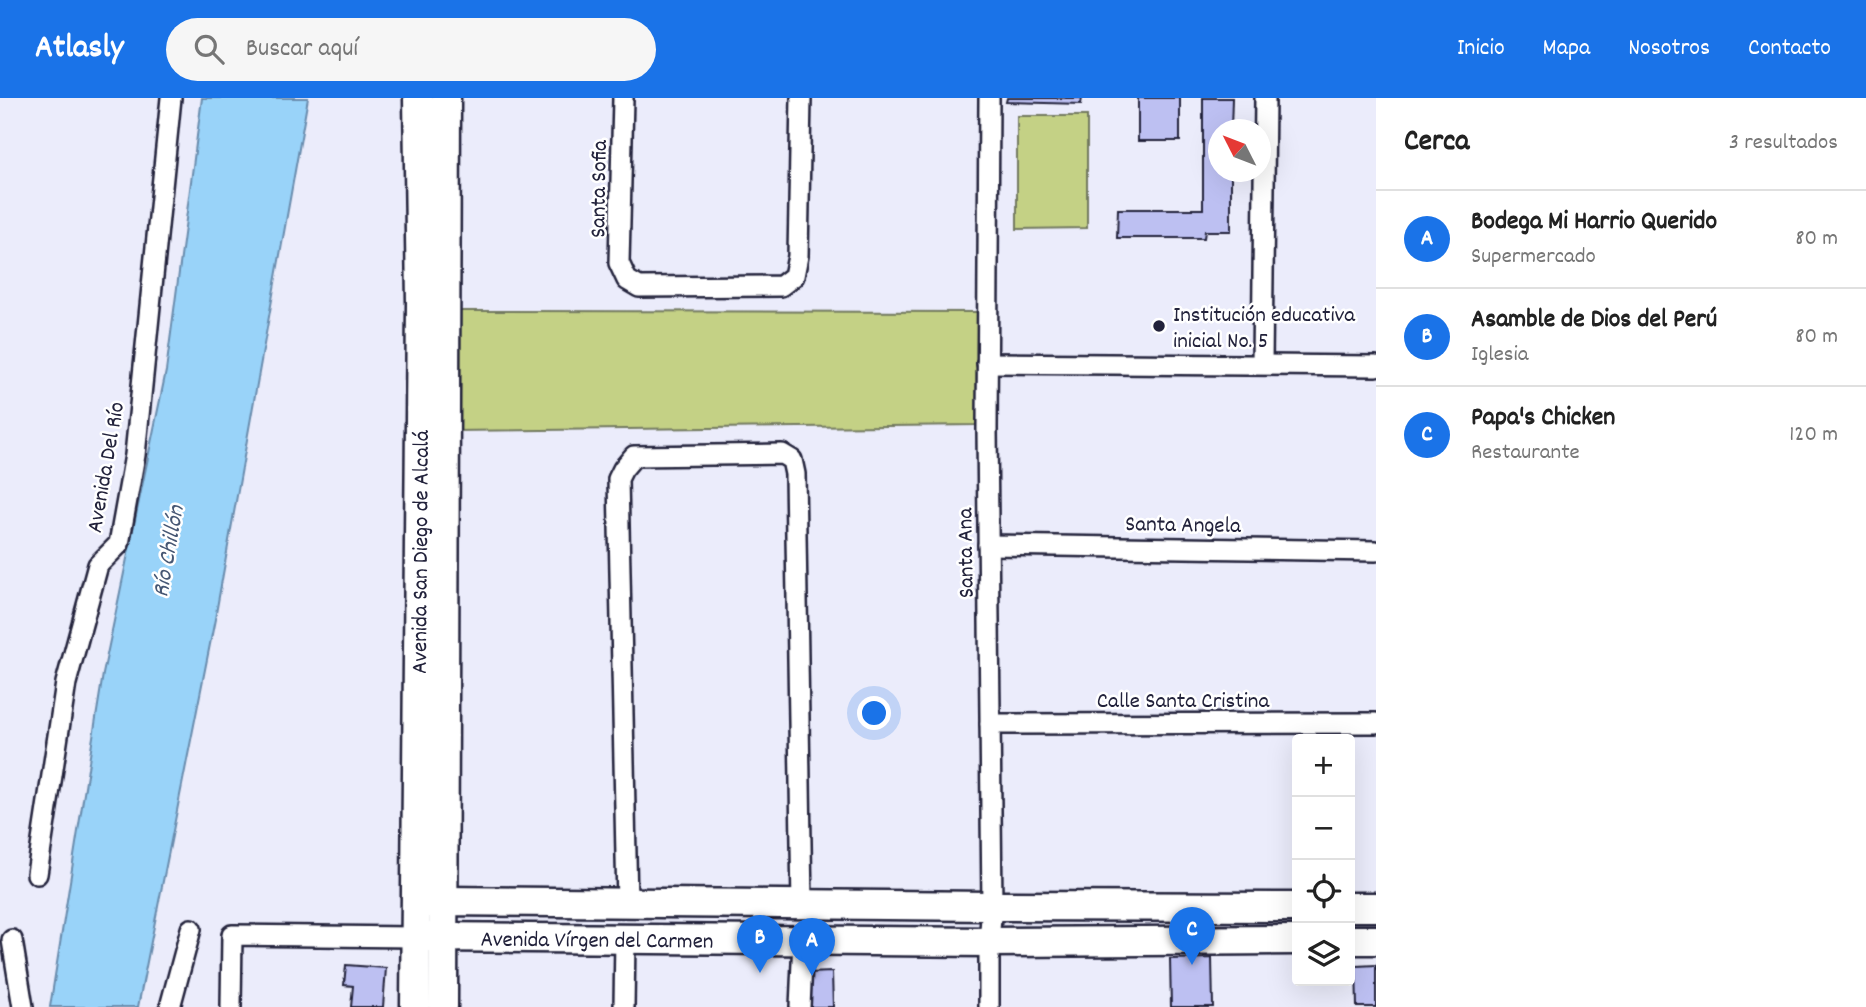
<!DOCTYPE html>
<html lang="es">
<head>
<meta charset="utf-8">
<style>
  :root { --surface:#fff; --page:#f6f6f6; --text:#222; --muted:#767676; --line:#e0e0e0; --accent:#1a73e8 }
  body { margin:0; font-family:Dekko,sans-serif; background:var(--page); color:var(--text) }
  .controls { position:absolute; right:21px; bottom:21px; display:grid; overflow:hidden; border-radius:7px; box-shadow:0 7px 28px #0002 }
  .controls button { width:63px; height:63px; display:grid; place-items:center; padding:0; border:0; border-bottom:2px solid var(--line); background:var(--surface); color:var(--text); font:35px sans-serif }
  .compass { position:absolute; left:1208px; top:21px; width:63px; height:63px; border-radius:50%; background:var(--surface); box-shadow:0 7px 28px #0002; rotate:312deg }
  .you { position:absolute; left:875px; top:616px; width:24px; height:24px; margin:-18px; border:5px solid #fff; border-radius:50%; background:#1a73e8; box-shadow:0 0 0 10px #1a73e833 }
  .badge { display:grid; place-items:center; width:46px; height:46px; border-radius:50%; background:var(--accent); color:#fff; font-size:23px; font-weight:700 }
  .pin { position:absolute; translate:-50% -58px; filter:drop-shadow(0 2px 4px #0008) }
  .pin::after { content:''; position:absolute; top:37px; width:24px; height:21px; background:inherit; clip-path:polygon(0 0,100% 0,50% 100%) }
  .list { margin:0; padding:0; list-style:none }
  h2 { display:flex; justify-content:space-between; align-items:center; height:91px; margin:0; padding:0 28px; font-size:30px }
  h2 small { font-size:23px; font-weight:400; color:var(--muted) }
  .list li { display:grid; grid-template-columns:46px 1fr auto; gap:21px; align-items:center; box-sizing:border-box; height:98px; padding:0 28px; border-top:2px solid var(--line) }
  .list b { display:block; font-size:26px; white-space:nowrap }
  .list p { margin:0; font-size:23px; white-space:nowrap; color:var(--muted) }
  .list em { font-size:23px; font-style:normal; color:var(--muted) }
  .icon { flex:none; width:38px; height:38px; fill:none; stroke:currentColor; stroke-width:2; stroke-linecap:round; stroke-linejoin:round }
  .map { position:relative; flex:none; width:1376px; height:909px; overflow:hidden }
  header { display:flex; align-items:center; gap:42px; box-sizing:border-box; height:98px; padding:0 35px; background:var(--accent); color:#fff }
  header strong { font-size:33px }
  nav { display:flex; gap:38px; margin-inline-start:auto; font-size:24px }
  .search { width:490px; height:63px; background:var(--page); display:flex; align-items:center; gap:18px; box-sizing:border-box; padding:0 24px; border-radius:38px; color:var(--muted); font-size:26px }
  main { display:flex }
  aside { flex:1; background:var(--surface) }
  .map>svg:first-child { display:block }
  .green { fill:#c4d185; stroke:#737a60; stroke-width:2 }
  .water { fill:#99d3f9; stroke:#698cad; stroke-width:2 }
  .building { fill:#bdc0f2; stroke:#22223b; stroke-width:2 }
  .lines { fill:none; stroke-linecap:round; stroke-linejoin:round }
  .street-casing { stroke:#22223b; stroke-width:24 }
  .secondary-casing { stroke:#22223b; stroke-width:33 }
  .street { stroke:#fff; stroke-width:19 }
  .secondary { stroke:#fff; stroke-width:28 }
  .poi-dot { fill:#22223b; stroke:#fff; stroke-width:2.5 }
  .labels { text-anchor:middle; stroke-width:5; stroke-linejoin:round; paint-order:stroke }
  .street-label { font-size:23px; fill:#22223b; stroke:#fff }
  .poi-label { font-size:23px; fill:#22223b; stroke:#fff; text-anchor:start }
  .water-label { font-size:24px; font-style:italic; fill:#465774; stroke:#fff }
</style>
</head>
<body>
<header>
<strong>Atlasly</strong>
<div class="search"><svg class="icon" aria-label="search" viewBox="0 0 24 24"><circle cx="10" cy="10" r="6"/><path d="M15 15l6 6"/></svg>Buscar aquí</div>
<nav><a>Inicio</a><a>Mapa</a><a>Nosotros</a><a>Contacto</a></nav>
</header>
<main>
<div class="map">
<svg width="1376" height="909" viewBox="0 0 1376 909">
  <rect width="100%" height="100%" fill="#ebecfb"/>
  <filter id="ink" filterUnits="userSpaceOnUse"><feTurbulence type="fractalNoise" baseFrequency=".0143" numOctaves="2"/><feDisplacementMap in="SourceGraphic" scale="14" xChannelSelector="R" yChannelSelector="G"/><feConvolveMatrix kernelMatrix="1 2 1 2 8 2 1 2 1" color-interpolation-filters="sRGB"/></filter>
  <g filter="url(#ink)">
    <g class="green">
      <path d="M1017 18H1087V130L1017 131Z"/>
      <path d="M456 213 979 214 977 327 454 333Z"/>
    </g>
    <path class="water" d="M202 0H308L215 521 138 909H50L103 576 166 273Z"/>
    <g class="building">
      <path d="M1007 0H1082L1081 6 1006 4Z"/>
      <rect x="1138" y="0" width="42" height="43"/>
      <path d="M1203 0H1232L1231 32H1218V74H1231V133H1205L1204 140H1117L1118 111H1203Z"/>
      <path d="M1212 860 1213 909H1171L1170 861Z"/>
      <path d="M346 867 386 870 383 909H351L353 888 344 887Z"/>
      <path d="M1376 867V909H1357L1356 868Z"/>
      <path d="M832 874 833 909H809L808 875Z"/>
    </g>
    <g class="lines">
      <g class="street-casing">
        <g id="street">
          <path d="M623 0 619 165 627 182 639 189 781 188 794 178 798 158 801 0"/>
          <path d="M987 265 1376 268"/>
          <path d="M1262 266 1265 0"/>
          <path d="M988 447 1376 453"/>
          <path d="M990 626 1376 625"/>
          <path d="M37 776 66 585 98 467 119 446 135 357 171 0"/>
          <path d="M627 805 618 381 623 371 634 358 782 356 792 362 795 376 802 807"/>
          <path d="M12 842 23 909"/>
          <path d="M170 909 191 831"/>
          <path d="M231 909 232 837 415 839"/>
          <path d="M624 909 625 840"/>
          <path d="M800 909 803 842"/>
          <path d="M989 909V844L992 808 987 331 989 0"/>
        </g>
      </g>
      <g class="secondary-casing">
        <g id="secondary">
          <path d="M425 805 444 803 992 808 1297 809"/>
          <path d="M1350 809H1376"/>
          <path id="s1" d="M425 839 989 844 1297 842"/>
          <path d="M1350 842H1376"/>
          <path id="s2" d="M415 909 421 205 418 0"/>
          <path d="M443 909 446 0"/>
        </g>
      </g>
      <use href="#street" class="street"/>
      <use href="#secondary" class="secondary"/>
    </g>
  </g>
  <circle class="poi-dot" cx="1159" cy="228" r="7"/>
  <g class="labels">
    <g class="street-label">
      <text transform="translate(597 91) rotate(-89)" y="8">Santa Sofia</text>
      <text transform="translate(104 369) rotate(-80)" y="8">Avenida Del Río</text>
      <text transform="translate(1183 425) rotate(1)" y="8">Santa Angela</text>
      <text dy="8" stroke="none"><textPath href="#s2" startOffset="455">Avenida San Diego de Alcalá</textPath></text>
      <text transform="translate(964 455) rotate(-91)" y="8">Santa Ana</text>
      <text x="1183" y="609">Calle Santa Cristina</text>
      <text dy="8" stroke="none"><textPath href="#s1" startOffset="172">Avenida Vírgen del Carmen</textPath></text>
    </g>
    <g class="poi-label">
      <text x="1173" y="223">Institución educativa<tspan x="1173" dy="26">inicial No. 5</tspan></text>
    </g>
    <g class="water-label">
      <text transform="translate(167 453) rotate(-80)" y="8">Río Chillón</text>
    </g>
  </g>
</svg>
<div class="controls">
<button>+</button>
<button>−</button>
<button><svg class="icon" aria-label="locate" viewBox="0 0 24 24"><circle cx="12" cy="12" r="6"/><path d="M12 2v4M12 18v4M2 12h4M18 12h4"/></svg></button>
<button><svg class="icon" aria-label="layers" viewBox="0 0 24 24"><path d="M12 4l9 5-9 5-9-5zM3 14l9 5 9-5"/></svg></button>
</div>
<svg class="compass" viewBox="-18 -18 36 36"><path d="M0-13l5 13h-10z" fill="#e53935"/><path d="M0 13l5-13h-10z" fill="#767676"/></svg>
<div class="you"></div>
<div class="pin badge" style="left:812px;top:878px">A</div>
<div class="pin badge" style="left:760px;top:875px">B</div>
<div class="pin badge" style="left:1192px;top:867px">C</div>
</div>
<aside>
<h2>Cerca<small>3 resultados</small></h2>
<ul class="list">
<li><span class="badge">A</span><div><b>Bodega Mi Harrio Querido</b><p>Supermercado</p></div><em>80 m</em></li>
<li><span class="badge">B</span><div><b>Asamble de Dios del Perú</b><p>Iglesia</p></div><em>80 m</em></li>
<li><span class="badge">C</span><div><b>Papa's Chicken</b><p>Restaurante</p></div><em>120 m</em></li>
</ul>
</aside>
</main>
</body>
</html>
